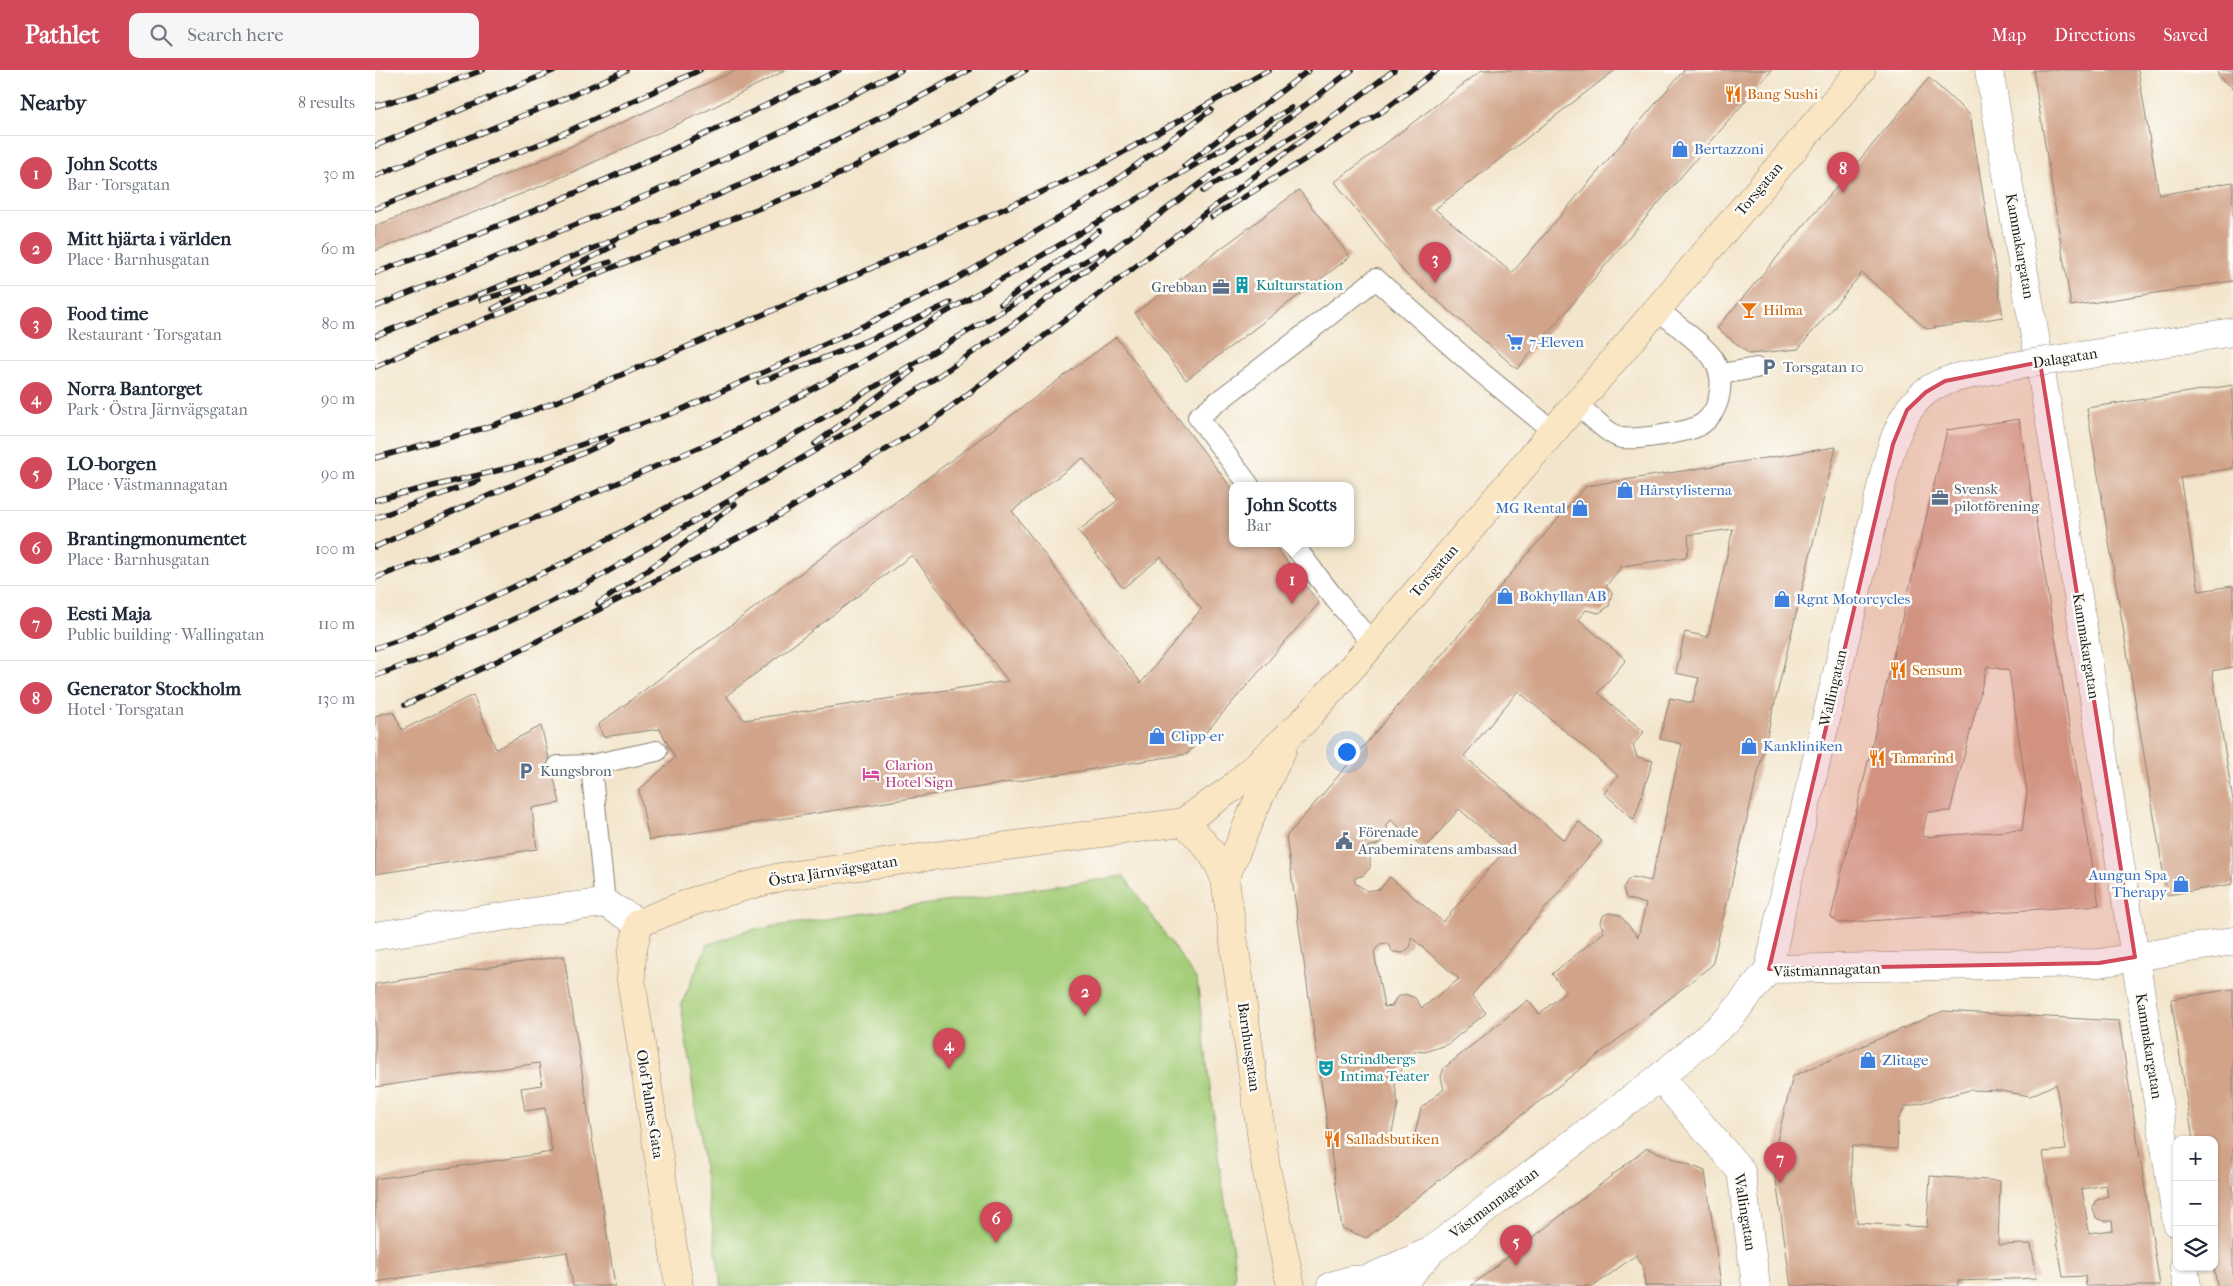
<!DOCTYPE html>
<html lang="en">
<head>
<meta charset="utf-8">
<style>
  :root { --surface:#fff; --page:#f6f6f7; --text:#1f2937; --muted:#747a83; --line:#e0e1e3; --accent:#d1495b }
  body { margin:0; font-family:"IM FELL French Canon",serif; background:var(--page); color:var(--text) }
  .controls { position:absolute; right:15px; bottom:15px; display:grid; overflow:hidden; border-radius:10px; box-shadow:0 1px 4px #0004 }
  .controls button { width:45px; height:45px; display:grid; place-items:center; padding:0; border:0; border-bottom:1px solid var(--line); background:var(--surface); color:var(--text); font:25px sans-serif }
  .you { position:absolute; left:971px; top:681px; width:18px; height:18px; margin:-12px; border:4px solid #fff; border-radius:50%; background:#1a73e8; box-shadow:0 0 0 8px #1a73e833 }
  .badge { display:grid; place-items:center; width:32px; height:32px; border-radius:50%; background:var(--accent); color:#fff; font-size:16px; font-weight:700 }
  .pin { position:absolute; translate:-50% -41px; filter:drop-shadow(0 1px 2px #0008) }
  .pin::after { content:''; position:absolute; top:26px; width:18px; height:15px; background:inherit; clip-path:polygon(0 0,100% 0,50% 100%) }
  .popup { position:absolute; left:854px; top:412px; width:125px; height:65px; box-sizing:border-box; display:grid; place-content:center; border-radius:10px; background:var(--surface); filter:drop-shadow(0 1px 4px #0005); font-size:16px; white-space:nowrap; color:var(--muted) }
  .popup b { font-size:19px; color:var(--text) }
  .popup::after { content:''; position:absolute; left:50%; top:100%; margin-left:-10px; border:10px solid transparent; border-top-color:var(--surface) }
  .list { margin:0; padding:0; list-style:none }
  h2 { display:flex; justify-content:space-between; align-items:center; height:65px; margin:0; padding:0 20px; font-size:21px }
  h2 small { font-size:16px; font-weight:400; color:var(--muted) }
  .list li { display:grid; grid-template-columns:32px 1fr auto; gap:15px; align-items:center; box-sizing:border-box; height:75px; padding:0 20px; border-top:1px solid var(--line) }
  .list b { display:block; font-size:19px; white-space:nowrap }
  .list p { margin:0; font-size:16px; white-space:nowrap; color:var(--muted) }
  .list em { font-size:16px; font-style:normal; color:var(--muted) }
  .icon { flex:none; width:28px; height:28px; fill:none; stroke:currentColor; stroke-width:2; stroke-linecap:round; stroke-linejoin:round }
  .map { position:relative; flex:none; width:1858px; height:1216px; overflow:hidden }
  header { display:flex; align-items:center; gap:30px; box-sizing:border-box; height:70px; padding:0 25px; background:var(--accent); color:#fff }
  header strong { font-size:24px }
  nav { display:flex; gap:28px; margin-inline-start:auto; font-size:18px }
  .search { width:350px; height:45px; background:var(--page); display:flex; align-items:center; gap:12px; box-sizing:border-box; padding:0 18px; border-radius:10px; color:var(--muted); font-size:19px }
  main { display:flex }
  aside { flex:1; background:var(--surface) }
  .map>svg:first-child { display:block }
  .green { fill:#a4cd78; stroke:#60744a }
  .building { fill:#d1a48a; fill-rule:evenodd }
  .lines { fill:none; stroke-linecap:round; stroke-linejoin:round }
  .lane-casing { stroke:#888074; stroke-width:22 }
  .street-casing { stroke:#888074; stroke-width:29 }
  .secondary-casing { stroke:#888074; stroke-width:29 }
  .lane { stroke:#fff; stroke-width:20 }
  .street { stroke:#fff; stroke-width:28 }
  .secondary { stroke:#fbe6c3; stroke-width:28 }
  .rail-casing { stroke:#1c1c1c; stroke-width:5.5 }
  .rail { stroke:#fdfcf7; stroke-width:4; stroke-dasharray:11; stroke-linecap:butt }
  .street-bridge-casing { stroke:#888074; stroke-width:29; stroke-linecap:butt }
  .street-bridge { stroke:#fff; stroke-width:28 }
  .marked { fill:#d1495b; fill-opacity:0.2; stroke:#d1495b; stroke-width:4; stroke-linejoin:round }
  .labels { text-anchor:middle; stroke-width:5; stroke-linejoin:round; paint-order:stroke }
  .food-label { font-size:15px; fill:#c56008; stroke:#fdfcf7; text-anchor:start }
  .shop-label { font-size:15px; fill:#366cbe; stroke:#fdfcf7; text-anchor:start }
  .street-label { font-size:15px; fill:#1c1c1c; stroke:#fdfcf7 }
  .culture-label { font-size:15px; fill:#0d838f; stroke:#fdfcf7; text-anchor:start }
  .service-label { font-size:15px; fill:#4e5e75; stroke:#fdfcf7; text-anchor:start }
  .hotel-label { font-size:15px; fill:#b23c85; stroke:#fdfcf7; text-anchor:start }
</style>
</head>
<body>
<header>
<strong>Pathlet</strong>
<div class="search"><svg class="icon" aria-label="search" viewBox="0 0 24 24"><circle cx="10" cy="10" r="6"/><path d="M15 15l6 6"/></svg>Search here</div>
<nav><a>Map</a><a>Directions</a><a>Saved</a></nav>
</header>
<main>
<aside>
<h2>Nearby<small>8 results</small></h2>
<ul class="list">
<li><span class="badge">1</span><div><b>John Scotts</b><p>Bar · Torsgatan</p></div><em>30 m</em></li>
<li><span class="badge">2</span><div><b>Mitt hjärta i världen</b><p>Place · Barnhusgatan</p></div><em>60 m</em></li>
<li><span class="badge">3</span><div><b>Food time</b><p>Restaurant · Torsgatan</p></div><em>80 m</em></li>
<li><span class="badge">4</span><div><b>Norra Bantorget</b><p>Park · Östra Järnvägsgatan</p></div><em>90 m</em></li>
<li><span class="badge">5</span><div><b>LO-borgen</b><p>Place · Västmannagatan</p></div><em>90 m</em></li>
<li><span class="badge">6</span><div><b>Brantingmonumentet</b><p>Place · Barnhusgatan</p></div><em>100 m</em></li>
<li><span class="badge">7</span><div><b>Eesti Maja</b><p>Public building · Wallingatan</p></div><em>110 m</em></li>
<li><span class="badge">8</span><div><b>Generator Stockholm</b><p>Hotel · Torsgatan</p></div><em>130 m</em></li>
</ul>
</aside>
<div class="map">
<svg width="1858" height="1216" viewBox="0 0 1858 1216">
  <rect width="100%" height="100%" fill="#fdfcf7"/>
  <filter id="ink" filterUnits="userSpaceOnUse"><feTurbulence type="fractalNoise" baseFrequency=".02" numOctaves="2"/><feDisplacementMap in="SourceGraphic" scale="10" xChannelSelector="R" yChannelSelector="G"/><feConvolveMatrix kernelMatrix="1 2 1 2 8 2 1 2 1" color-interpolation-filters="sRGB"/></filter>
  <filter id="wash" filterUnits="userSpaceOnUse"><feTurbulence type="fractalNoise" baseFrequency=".0096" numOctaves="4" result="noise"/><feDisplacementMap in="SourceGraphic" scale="20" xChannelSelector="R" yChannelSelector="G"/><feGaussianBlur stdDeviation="1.12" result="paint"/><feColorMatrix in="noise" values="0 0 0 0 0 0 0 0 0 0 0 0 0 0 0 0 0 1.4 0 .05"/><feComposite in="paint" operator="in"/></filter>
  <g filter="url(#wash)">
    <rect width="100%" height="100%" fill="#f3e5cc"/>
    <path class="green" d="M749 806 822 910 844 1092 858 1182 860 1203 858 1216H346L306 935 332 875 374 860Z"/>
    <g id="blocks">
      <g class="building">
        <path d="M361 0H411L333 40 169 115 0 181V156L160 93Z"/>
        <path d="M1107 0H1240L1060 139 1137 203 1309 0H1397L1142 299 1029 202 960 112Z"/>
        <path d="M1658 0H1763L1784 125 1858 112V211L1696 236Z"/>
        <path d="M1842 0H1858V18L1844 7Z"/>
        <path d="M1554 8 1595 45 1628 247 1552 259 1487 203 1423 279 1374 284 1342 258Z"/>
        <path d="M924 120 975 187 811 310 760 243Z"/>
        <path d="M741 267 858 420V473H898L944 533 812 684 274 770 264 720 300 688 285 659 228 667 224 654ZM708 388 743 430 703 461 748 518 786 487 826 539 766 613 637 441ZM537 485 633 611 369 650 351 626Z"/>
        <path d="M1858 315V398L1805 407 1824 521 1858 516V597L1837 601 1858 731V814L1792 825 1712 338Z"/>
        <path d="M1644 349 1724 835 1464 853 1456 847 1572 360ZM1612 596 1634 601 1652 722 1647 760 1547 767 1552 742 1575 741Z"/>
        <path d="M1461 377 1337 895 991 1168 967 1158 911 767 1211 416ZM1358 459 1333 567 1310 562 1301 603 1324 608 1317 633 1295 628 1285 669 1307 674 1276 811 1258 807 1253 810 1248 818 1251 828 1271 834 1263 867 1245 845 1234 843 1229 845 1225 852 1229 862 1177 904 1191 922 1164 944 1153 930 1069 998 1066 1007 1069 1019 1046 1038 1038 1072 1016 1067 1023 1034 1019 1010 1040 981 1050 982 1073 974 1111 943 1097 925 1227 771 1204 752 1189 770 1089 686 1143 621 1243 706 1229 723 1259 750 1278 691 1262 687 1258 675 1269 662 1223 623 1251 590 1203 549 1211 540 1224 543 1234 536 1237 523 1231 516 1247 496 1311 487 1314 478 1313 465ZM1084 739 1131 779 1068 852 1015 807 1005 819 992 821 980 813V808L989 805 995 798V788L990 781 994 776 1001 775 1009 770 1012 762V755L1016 750 1050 779ZM1036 867 1084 909 1047 938 1040 928 1030 924 1021 928 1017 936 1009 937 999 882 1005 874 1012 873 1018 882 1028 883 1036 876Z"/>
        <path d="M98 625 121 679 166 656 185 733 157 738 162 779 0 804V646L18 641 27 660Z"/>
        <path d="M189 886 240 1216H198L192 1182 0 1212V1109L177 1082 170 1038 150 1041 146 1018 167 1015 164 993 0 1017V914Z"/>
        <path d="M1858 919V1216H1842L1839 1198V1070H1818L1796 929Z"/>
        <path d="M1568 941 1744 951 1785 1216H1711L1710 1206 1688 1207 1668 1082 1691 1080 1681 1014 1655 1026 1626 1021 1595 1020 1530 1037 1523 1050 1522 1079 1477 1076 1476 1098 1482 1153 1552 1157 1555 1106 1625 1111 1623 1175 1656 1174 1662 1208 1583 1211V1216H1416L1399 1096V1082L1418 1006ZM1731 1115 1733 1126 1720 1131 1718 1139 1721 1148 1730 1151H1737L1738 1160 1714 1163 1707 1119Z"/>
        <path d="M1272 1078 1330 1101 1346 1216H1270L1268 1197 1261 1185 1219 1216H1096Z"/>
      </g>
    </g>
  </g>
  <g filter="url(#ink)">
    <use href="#blocks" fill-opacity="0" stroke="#888074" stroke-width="1"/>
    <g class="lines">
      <g class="lane-casing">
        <g id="lane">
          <path d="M1346 304 1381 298"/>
          <path d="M1202 334C1213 343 1234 366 1247 368 1263 370 1304 363 1319 358 1345 348 1352 312 1339 290 1332 277 1295 250 1282 239"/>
          <path d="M874 415 823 347 1001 209 1101 298 1178 361"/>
          <path d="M917 473 960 529 997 573"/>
          <path d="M216 695 282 681"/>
          <path d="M183 696 216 695 230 833"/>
        </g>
      </g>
      <g class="street-casing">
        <g id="street">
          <path d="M1614 0 1683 400 1802 1153"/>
          <path d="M1704 286 1858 262"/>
          <path d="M0 866 184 838 230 833 264 853"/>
          <path d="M1394 899 1724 893 1858 871"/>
          <path d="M1285 1007 1366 1101 1381 1216"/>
          <path d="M1809 1197 1812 1216"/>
          <path d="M956 1216 976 1210 993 1209 1049 1184"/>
          <path d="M1025 1216 1057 1180 1285 1007 1354 949 1394 899 1406 840 1504 426C1514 385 1524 326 1571 311 1590 304 1612 302 1632 297"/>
        </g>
      </g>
      <g class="secondary-casing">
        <g id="secondary">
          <path d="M808 752C827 769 841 785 850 809L891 1098 916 1216"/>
          <path d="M850 809 878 741 907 680"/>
          <path d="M304 1216 256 910 257 883 264 853 319 831 405 807 808 752 856 719 929 651 986 587 1486 0"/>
        </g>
      </g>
      <use href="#lane" class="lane"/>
      <use href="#street" class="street"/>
      <use href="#secondary" class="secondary"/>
      <g class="rail-casing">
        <g id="rail">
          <path d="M0 36 43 24 108 0"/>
          <path d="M0 76 180 0"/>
          <path d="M809 96 934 0"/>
          <path d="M0 106 191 28 251 0"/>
          <path d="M828 121 939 53"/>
          <path d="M0 139 172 71 325 0"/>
          <path d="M837 147 1008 41 1062 0"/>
          <path d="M0 203C159 146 312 74 464 0"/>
          <path d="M197 204 235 192"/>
          <path d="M106 230 151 217"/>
          <path d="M626 234 724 161"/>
          <path d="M0 237 275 124 415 58 526 0"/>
          <path d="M118 239 238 176"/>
          <path d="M0 266C202 186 405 107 594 0"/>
          <path d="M0 297 61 269 444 114 561 55 651 0"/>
          <path d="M384 312C449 289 513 263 575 233"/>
          <path d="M440 374 538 300"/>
          <path d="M0 388 116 356 199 325 474 208 720 98 894 0"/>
          <path d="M0 430 150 394 301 342 464 268 580 210 714 130 836 40"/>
          <path d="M0 448 103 411"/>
          <path d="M0 477 237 370"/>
          <path d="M0 508 176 442 346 368 475 299 916 38"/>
          <path d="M223 534 287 490 360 434"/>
          <path d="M0 578 30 568 193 491 357 402 729 180"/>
          <path d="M0 606 41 591 122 557 203 519 540 322 632 259 977 0"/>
          <path d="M30 635 139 583 383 458 556 352 1019 0"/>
        </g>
      </g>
      <use href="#rail" class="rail"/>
      <g class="street-bridge-casing">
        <path id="street-bridge" d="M1632 297 1704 286"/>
      </g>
      <use href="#street-bridge" class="street-bridge"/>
    </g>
  </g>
  <path class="marked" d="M1665 292 1760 887 1724 893 1394 899 1518 374 1532 340 1551 322 1570 311Z"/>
  <defs>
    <g id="restaurant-bare" transform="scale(1.35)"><path d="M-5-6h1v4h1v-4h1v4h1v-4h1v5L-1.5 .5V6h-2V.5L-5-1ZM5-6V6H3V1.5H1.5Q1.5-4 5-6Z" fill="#e8710a" stroke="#fdfcf7" stroke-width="2.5" paint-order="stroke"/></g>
    <g id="shop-bare" transform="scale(1.35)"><path d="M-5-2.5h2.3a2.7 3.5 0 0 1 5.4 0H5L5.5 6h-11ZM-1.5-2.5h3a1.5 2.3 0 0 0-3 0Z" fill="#3f7fe0" stroke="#fdfcf7" stroke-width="2.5" paint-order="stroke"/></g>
    <g id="building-bare" transform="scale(1.35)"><path d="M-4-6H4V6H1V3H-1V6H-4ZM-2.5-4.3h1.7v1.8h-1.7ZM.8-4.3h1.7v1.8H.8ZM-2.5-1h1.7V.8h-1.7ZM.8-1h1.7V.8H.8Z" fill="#0f9aa8" stroke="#fdfcf7" stroke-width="2.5" paint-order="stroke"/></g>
    <g id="office-bare" transform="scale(1.35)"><path d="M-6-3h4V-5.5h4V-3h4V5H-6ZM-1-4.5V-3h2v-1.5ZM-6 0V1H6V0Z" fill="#5c6f8a" stroke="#fdfcf7" stroke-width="2.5" paint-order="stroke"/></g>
    <g id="bar-bare" transform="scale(1.35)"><path d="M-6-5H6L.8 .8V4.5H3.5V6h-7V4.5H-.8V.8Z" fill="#e8710a" stroke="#fdfcf7" stroke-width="2.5" paint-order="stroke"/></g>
    <g id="supermarket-bare" transform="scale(1.35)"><path d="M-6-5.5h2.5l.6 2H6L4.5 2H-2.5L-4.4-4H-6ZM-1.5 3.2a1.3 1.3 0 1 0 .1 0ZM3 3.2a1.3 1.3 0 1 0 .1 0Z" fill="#3f7fe0" stroke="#fdfcf7" stroke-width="2.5" paint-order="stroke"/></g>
    <g id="parking-bare" transform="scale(1.35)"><path d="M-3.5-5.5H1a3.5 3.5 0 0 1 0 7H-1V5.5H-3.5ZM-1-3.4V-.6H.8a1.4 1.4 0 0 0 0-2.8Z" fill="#5c6f8a" stroke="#fdfcf7" stroke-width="2.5" paint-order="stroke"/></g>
    <g id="hotel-bare" transform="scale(1.35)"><path d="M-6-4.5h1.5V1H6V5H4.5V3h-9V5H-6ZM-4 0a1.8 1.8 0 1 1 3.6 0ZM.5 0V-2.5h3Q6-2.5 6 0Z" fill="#d1479c" stroke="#fdfcf7" stroke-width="2.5" paint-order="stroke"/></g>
    <g id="civic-bare" transform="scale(1.35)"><path d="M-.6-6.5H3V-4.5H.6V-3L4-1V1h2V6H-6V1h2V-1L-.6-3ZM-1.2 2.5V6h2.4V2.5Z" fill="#5c6f8a" stroke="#fdfcf7" stroke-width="2.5" paint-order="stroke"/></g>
    <g id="theatre-bare" transform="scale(1.35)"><path d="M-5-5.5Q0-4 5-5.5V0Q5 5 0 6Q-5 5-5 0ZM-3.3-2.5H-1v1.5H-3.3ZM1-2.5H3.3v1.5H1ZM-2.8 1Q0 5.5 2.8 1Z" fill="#0f9aa8" stroke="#fdfcf7" stroke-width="2.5" paint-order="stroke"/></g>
  </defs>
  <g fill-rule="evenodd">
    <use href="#restaurant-bare" x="1358" y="24"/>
    <use href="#shop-bare" x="1305" y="79"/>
    <use href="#building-bare" x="867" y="215"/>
    <use href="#office-bare" x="846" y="217"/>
    <use href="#bar-bare" x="1374" y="240"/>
    <use href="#supermarket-bare" x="1140" y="272"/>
    <use href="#parking-bare" x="1394" y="297"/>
    <use href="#shop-bare" x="1250" y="420"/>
    <use href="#office-bare" x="1565" y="428"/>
    <use href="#shop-bare" x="1205" y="438"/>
    <use href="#shop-bare" x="1130" y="526"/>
    <use href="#shop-bare" x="1407" y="529"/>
    <use href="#restaurant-bare" x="1523" y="600"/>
    <use href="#shop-bare" x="782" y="666"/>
    <use href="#shop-bare" x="1374" y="676"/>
    <use href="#restaurant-bare" x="1502" y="688"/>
    <use href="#parking-bare" x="151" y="701"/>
    <use href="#hotel-bare" x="496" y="704"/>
    <use href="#civic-bare" x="969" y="771"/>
    <use href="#shop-bare" x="1806" y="814"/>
    <use href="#shop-bare" x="1493" y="990"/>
    <use href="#theatre-bare" x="951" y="998"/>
    <use href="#restaurant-bare" x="957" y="1069"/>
  </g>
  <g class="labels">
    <g class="food-label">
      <text x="1372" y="29">Bang Sushi</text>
      <text x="1388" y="245">Hilma</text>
      <text x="1537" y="605">Sensum</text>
      <text x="1516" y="693">Tamarind</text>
      <text x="971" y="1074">Salladsbutiken</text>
    </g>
    <g class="shop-label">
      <text x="1319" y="84">Bertazzoni</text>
      <text x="1154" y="277">7-Eleven</text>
      <text x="1264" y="425">Hårstylisterna</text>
      <text x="1191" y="443" text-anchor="end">MG Rental</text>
      <text x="1144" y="531">Bokhyllan AB</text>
      <text x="1421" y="534">Rgnt Motorcycles</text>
      <text x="796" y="671">Clipp-er</text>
      <text x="1388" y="681">Kankliniken</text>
      <text x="1792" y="810" text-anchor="end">Aungun Spa<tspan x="1792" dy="17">Therapy</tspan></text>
      <text x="1507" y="995">Zlitage</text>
    </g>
    <g class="street-label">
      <text transform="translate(1384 119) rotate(-50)" y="5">Torsgatan</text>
      <text transform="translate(1645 176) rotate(80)" y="5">Kammakargatan</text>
      <text transform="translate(1690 288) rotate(-9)" y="5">Dalagatan</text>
      <text transform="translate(1059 501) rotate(-49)" y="5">Torsgatan</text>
      <text transform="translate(1711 576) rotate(81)" y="5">Kammakargatan</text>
      <text transform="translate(1458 618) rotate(-77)" y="5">Wallingatan</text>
      <text transform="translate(458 801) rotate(-9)" y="5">Östra Järnvägsgatan</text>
      <text transform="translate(1452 900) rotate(-2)" y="5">Västmannagatan</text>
      <text transform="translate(1774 976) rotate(81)" y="5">Kammakargatan</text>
      <text transform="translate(874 977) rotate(82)" y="5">Barnhusgatan</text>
      <text transform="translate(275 1034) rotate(81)" y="5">Olof Palmes Gata</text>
      <text transform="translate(1119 1133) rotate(-37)" y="5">Västmannagatan</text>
      <text transform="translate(1370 1142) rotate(81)" y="5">Wallingatan</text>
    </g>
    <g class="culture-label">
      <text x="881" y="220">Kulturstation</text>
      <text x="965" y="994">Strindbergs<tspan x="965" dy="17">Intima Teater</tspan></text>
    </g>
    <g class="service-label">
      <text x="832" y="222" text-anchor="end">Grebban</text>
      <text x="1408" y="302">Torsgatan 10</text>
      <text x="1579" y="424">Svensk<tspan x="1579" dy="17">pilotförening</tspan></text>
      <text x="165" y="706">Kungsbron</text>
      <text x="983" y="767">Förenade<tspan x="983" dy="17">Arabemiratens ambassad</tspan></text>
    </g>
    <g class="hotel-label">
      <text x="510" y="700">Clarion<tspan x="510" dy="17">Hotel Sign</tspan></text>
    </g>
  </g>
</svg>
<div class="controls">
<button>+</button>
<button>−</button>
<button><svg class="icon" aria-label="layers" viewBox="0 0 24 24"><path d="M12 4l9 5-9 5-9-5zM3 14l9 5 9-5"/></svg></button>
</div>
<div class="you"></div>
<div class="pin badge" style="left:917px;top:534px">1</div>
<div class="popup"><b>John Scotts</b>Bar</div>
<div class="pin badge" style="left:710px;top:946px">2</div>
<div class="pin badge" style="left:1060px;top:213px">3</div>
<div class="pin badge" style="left:574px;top:999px">4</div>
<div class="pin badge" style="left:1141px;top:1196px">5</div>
<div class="pin badge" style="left:621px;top:1173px">6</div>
<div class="pin badge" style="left:1405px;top:1113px">7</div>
<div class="pin badge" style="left:1468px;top:123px">8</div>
</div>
</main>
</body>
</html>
